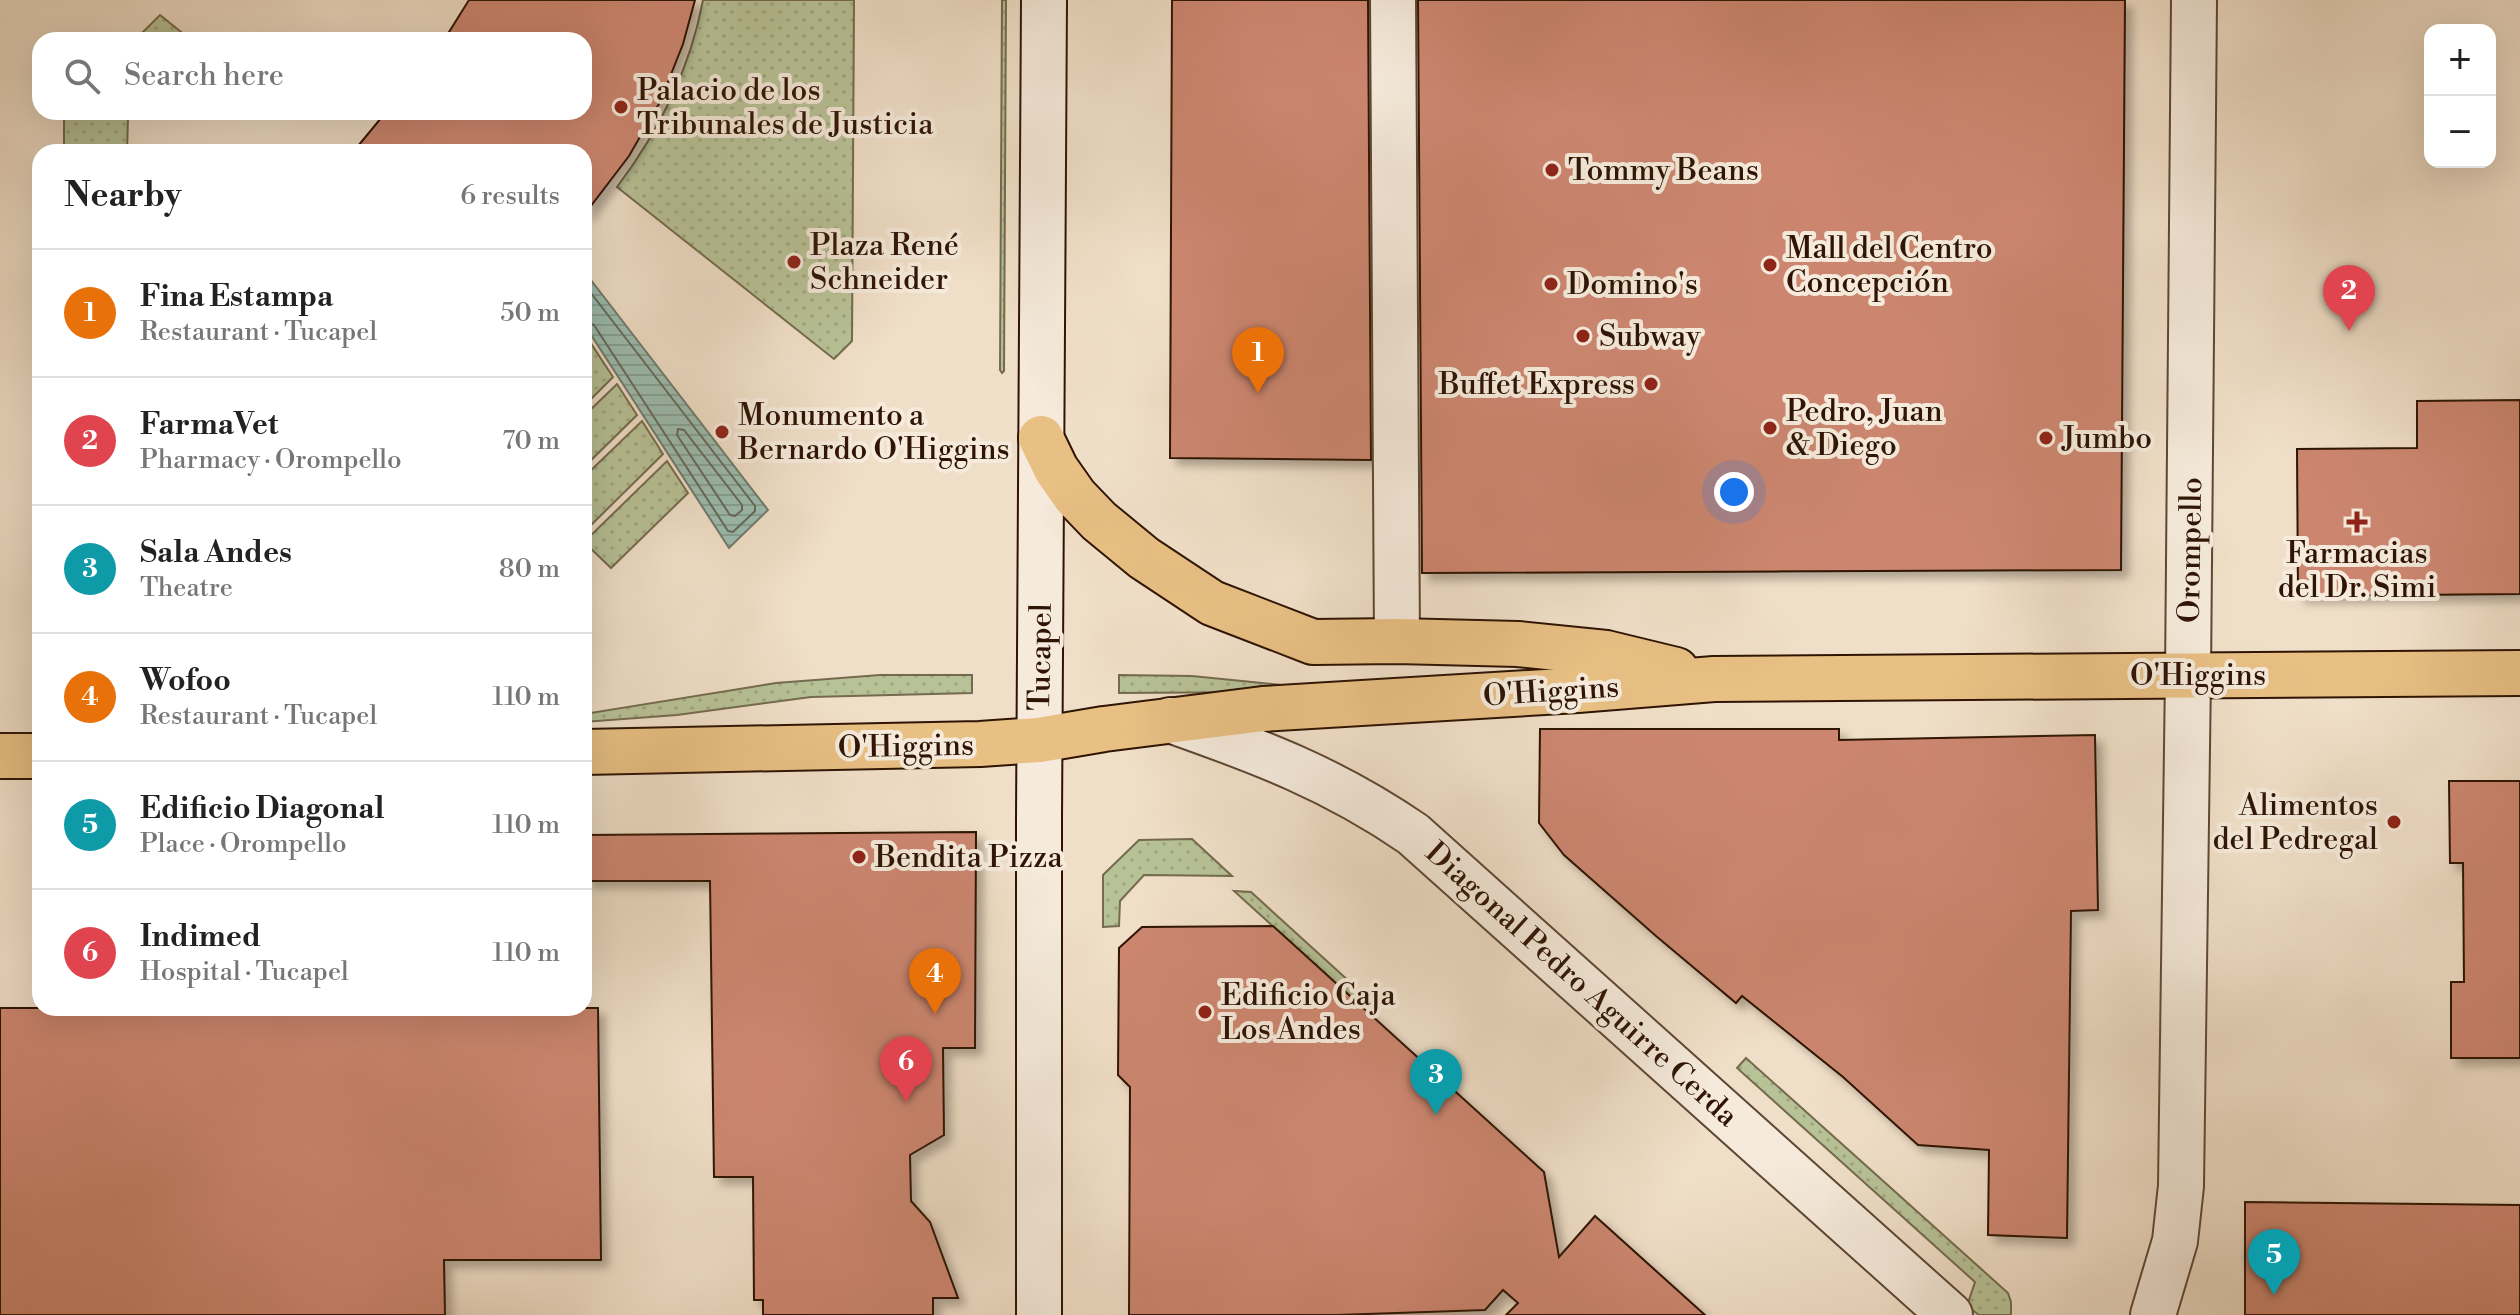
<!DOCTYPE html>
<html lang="en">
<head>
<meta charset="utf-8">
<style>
  :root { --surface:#fff; --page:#f6f6f6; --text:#222; --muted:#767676; --line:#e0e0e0; --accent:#8f2418 }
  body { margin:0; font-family:"Libre Bodoni",serif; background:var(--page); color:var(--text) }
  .controls { position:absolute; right:24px; top:24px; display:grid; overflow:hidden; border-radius:16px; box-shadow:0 8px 32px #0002 }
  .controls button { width:72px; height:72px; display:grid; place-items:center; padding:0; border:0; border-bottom:2px solid var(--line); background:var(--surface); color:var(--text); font:40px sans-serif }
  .you { position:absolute; left:1734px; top:492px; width:28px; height:28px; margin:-20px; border:6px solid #fff; border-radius:50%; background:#1a73e8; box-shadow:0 0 0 12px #1a73e833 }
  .badge { display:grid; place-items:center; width:52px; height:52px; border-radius:50%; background:var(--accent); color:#fff; font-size:26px; font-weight:700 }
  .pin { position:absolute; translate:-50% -66px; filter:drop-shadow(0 2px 4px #0008) }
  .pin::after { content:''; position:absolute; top:42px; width:28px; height:24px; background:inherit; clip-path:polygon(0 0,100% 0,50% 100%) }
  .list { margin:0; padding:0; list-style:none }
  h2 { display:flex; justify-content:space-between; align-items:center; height:104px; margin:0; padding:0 32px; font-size:34px }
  h2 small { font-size:26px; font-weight:400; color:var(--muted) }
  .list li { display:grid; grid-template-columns:52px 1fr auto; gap:24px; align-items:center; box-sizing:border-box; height:128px; padding:0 32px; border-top:2px solid var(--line) }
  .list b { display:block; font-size:30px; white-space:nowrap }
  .list p { margin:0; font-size:26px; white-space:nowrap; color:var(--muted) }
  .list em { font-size:26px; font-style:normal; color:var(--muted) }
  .icon { flex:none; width:44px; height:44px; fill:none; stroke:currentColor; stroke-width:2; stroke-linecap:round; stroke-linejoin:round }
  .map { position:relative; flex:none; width:2520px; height:1315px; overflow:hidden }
  .search { position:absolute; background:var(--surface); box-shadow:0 8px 32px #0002; left:32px; top:32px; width:560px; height:88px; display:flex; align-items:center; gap:20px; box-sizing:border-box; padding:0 28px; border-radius:24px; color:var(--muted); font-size:30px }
  .panel { position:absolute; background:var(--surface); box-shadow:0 8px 32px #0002; left:32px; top:144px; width:560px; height:872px; border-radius:24px }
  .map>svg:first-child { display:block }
  .grass { fill:url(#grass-dots); stroke:#746b4e; stroke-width:2 }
  .water { fill:url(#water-rules); stroke:#70796b; stroke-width:2 }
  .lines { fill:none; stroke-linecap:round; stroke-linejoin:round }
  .shore { stroke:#65685a; stroke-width:2 }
  .building { fill:#cc8670; stroke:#2f1404; stroke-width:2; filter:url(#shadow) }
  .pedestrian-casing { stroke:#5f4735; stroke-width:48 }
  .minor-casing { stroke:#5f4735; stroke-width:48 }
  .tertiary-casing { stroke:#5f4735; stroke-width:48 }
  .secondary-casing { stroke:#2f1404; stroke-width:48 }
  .primary-casing { stroke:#2f1404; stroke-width:48 }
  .pedestrian { stroke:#f5eadb; stroke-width:44 }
  .minor { stroke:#f5eadb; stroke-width:44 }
  .tertiary { stroke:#f5eadb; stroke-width:44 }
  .secondary { stroke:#f5eadb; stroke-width:44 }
  .primary { stroke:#e8c084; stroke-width:44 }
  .poi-dot { fill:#8f2418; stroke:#f5eadb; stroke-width:3 }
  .labels { text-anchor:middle; stroke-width:8; stroke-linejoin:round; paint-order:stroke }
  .poi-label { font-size:30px; fill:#2f1404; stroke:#f5eadb; text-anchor:start }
  .street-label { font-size:30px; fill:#2f1404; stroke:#f5eadb }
</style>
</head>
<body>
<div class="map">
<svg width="2520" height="1315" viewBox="0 0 2520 1315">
  <defs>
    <pattern id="grass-dots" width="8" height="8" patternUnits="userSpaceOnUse" patternTransform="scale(2)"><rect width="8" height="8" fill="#b8c297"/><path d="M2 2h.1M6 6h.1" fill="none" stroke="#9ea680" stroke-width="1.8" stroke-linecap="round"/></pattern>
    <pattern id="water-rules" width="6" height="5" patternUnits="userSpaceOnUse" patternTransform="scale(2)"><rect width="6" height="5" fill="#9bbdb0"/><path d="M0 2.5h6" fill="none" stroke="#86a296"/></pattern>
    <filter id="shadow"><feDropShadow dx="7" dy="7" stdDeviation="4" flood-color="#0004"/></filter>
  </defs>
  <rect width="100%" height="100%" fill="#f0dfc8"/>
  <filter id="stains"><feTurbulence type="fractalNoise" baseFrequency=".0025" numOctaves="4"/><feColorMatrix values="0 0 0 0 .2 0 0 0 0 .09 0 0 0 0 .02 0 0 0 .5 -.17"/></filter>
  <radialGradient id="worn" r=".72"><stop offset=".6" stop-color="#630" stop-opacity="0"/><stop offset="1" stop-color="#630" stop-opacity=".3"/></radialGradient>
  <g class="grass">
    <path d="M703 0H854L852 341 834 359 617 187C659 131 690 70 703 0Z"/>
    <path d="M1002 0H1006L1004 371 1002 373 1000 370Z"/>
    <path d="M160 15 191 40H135Z"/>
    <path d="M64 112H281V118L128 117 127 152H64Z"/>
    <path d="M592 345 613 377 584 406V353Z"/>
    <path d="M617 384 637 415 584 467V416Z"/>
    <path d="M642 421 663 454 584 532V477Z"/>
    <path d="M667 461 688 493 611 568 584 542Z"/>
    <path d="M880 675H972V693L811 697 677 715 584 722V714L776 683Z"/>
    <path d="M1119 675 1192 676 1291 686 1287 692 1119 693Z"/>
    <path d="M1192 839 1232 876 1144 875 1120 901 1119 926 1103 927V875L1139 840Z"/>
    <path d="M1234 891 1251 892 1362 993 1363 1008Z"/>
    <path d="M1746 1058 2008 1293 2011 1302V1315H1979L1967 1306 1975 1282 1737 1068Z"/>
  </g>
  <path class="water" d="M584 271 768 510 729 548 584 324Z"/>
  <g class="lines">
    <g class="shore">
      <path d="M584 284 755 506V511L733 532 728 531 594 325 584 321"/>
      <path d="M678 429 684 430 742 505V510L735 516 730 515 677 435Z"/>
    </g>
  </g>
  <g class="building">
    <path d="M469 0H695L683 44 660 102 629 156 584 215V152H353L386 112H584V40H444Z"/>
    <path d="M1172 0H1368L1371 460 1170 458Z"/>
    <path d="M1418 0H2125L2121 570 1422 573Z"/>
    <path d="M2520 400V594L2298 596 2297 449 2417 448V401Z"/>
    <path d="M1540 729H1839V740L2095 735 2098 910 2071 911 2067 1238 1988 1235 1989 1150 1918 1145 1843 1077 1742 996 1736 1003 1656 936 1564 855 1539 823Z"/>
    <path d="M2449 781H2520V1058H2451V982H2464L2463 863H2450Z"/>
    <path d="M976 832 975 1048H943L944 1135 910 1155 911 1201 930 1222 958 1298H933V1315H763V1300H754L753 1177H714L710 881H584V835Z"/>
    <path d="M1273 926 1544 1172 1559 1257 1595 1216 1705 1315H1506L1518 1303 1503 1290 1485 1310 1337 1315H1129L1130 1087 1118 1075 1119 948 1142 927Z"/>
    <path d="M0 1008H598L601 1260H444L445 1315H0Z"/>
    <path d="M2245 1202 2520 1205V1315H2245Z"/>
  </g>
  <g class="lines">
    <g class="pedestrian-casing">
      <path id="pedestrian" d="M1393 0 1397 641"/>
    </g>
    <g class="minor-casing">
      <g id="minor">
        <path d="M1170 720C1261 752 1333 779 1413 834L1950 1315"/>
        <path d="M2153 1315 2175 1241 2181 1186 2188 675"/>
      </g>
    </g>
    <g class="tertiary-casing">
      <path id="tertiary" d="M2188 675 2194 0"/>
    </g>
    <g class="secondary-casing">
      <path id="secondary" d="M1039 1315V818L1044 0"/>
    </g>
    <g class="primary-casing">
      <g id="primary">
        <path d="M1041 438 1056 469 1075 496 1099 521 1144 558 1212 603 1313 642 1397 641 1518 644 1606 653 1676 670"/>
        <path d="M584 752 980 744 1039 740 1104 729 1263 709 1578 690 1714 679 2520 673"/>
        <path d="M0 756H40"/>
      </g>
    </g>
    <use href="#pedestrian" class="pedestrian"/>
    <use href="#minor" class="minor"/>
    <use href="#tertiary" class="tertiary"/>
    <use href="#secondary" class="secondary"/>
    <use href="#primary" class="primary"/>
  </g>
  <g class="poi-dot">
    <circle cx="621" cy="107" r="8"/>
    <circle cx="1552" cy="170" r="8"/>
    <circle cx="794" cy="262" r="8"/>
    <circle cx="1770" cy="265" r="8"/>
    <circle cx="1551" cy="284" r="8"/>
    <circle cx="1583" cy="336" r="8"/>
    <circle cx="1651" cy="384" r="8"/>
    <circle cx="1770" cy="428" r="8"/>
    <circle cx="722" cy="432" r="8"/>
    <circle cx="2046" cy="438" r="8"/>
    <path d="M2353 510h8v8h8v8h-8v8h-8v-8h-8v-8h8z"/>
    <circle cx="2394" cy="822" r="8"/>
    <circle cx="859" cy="857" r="8"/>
    <circle cx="1205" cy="1012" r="8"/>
  </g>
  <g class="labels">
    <g class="poi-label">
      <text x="637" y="100">Palacio de los<tspan x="637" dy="34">Tribunales de Justicia</tspan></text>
      <text x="1568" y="180">Tommy Beans</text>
      <text x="810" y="255">Plaza René<tspan x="810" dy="34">Schneider</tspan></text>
      <text x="1786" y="258">Mall del Centro<tspan x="1786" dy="34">Concepción</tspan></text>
      <text x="1567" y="294">Domino's</text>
      <text x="1599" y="346">Subway</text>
      <text x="1635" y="394" text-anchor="end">Buffet Express</text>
      <text x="1786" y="421">Pedro, Juan<tspan x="1786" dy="34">&amp; Diego</tspan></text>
      <text x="738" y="425">Monumento a<tspan x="738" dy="34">Bernardo O'Higgins</tspan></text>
      <text x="2062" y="448">Jumbo</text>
      <text x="2357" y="563" text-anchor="middle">Farmacias<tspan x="2357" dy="34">del Dr. Simi</tspan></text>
      <text x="2378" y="815" text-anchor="end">Alimentos<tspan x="2378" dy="34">del Pedregal</tspan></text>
      <text x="875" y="867">Bendita Pizza</text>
      <text x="1221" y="1005">Edificio Caja<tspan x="1221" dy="34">Los Andes</tspan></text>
    </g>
    <g class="street-label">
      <text transform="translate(2190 550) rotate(-89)" y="10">Orompello</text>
      <text transform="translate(1040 657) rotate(-89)" y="10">Tucapel</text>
      <text x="2198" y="685">O'Higgins</text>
      <text transform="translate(1551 691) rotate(-4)" y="10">O'Higgins</text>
      <text transform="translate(906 746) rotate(-1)" y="10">O'Higgins</text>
      <text transform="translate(1582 984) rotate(42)" y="10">Diagonal Pedro Aguirre Cerda</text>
    </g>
  </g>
  <rect width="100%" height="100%" filter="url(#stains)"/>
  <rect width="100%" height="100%" fill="url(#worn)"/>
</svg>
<div class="controls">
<button>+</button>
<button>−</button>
</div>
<div class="you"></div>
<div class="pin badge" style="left:1258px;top:393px;background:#e8710a">1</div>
<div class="pin badge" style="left:2349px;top:331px;background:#e0444e">2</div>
<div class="pin badge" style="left:1436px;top:1115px;background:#0f9aa8">3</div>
<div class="pin badge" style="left:935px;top:1014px;background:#e8710a">4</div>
<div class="pin badge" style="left:2274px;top:1295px;background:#0f9aa8">5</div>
<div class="pin badge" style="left:906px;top:1102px;background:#e0444e">6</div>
<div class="search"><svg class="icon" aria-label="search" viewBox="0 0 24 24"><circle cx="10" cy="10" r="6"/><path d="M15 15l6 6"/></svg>Search here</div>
<section class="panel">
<h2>Nearby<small>6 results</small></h2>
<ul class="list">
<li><span class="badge" style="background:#e8710a">1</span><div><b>Fina Estampa</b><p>Restaurant · Tucapel</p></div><em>50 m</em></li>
<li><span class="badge" style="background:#e0444e">2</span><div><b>FarmaVet</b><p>Pharmacy · Orompello</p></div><em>70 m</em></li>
<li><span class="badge" style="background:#0f9aa8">3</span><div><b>Sala Andes</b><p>Theatre</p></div><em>80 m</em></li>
<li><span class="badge" style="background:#e8710a">4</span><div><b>Wofoo</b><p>Restaurant · Tucapel</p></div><em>110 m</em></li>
<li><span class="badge" style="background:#0f9aa8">5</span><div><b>Edificio Diagonal</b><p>Place · Orompello</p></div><em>110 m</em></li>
<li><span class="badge" style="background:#e0444e">6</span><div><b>Indimed</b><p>Hospital · Tucapel</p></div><em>110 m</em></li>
</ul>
</section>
</div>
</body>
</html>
